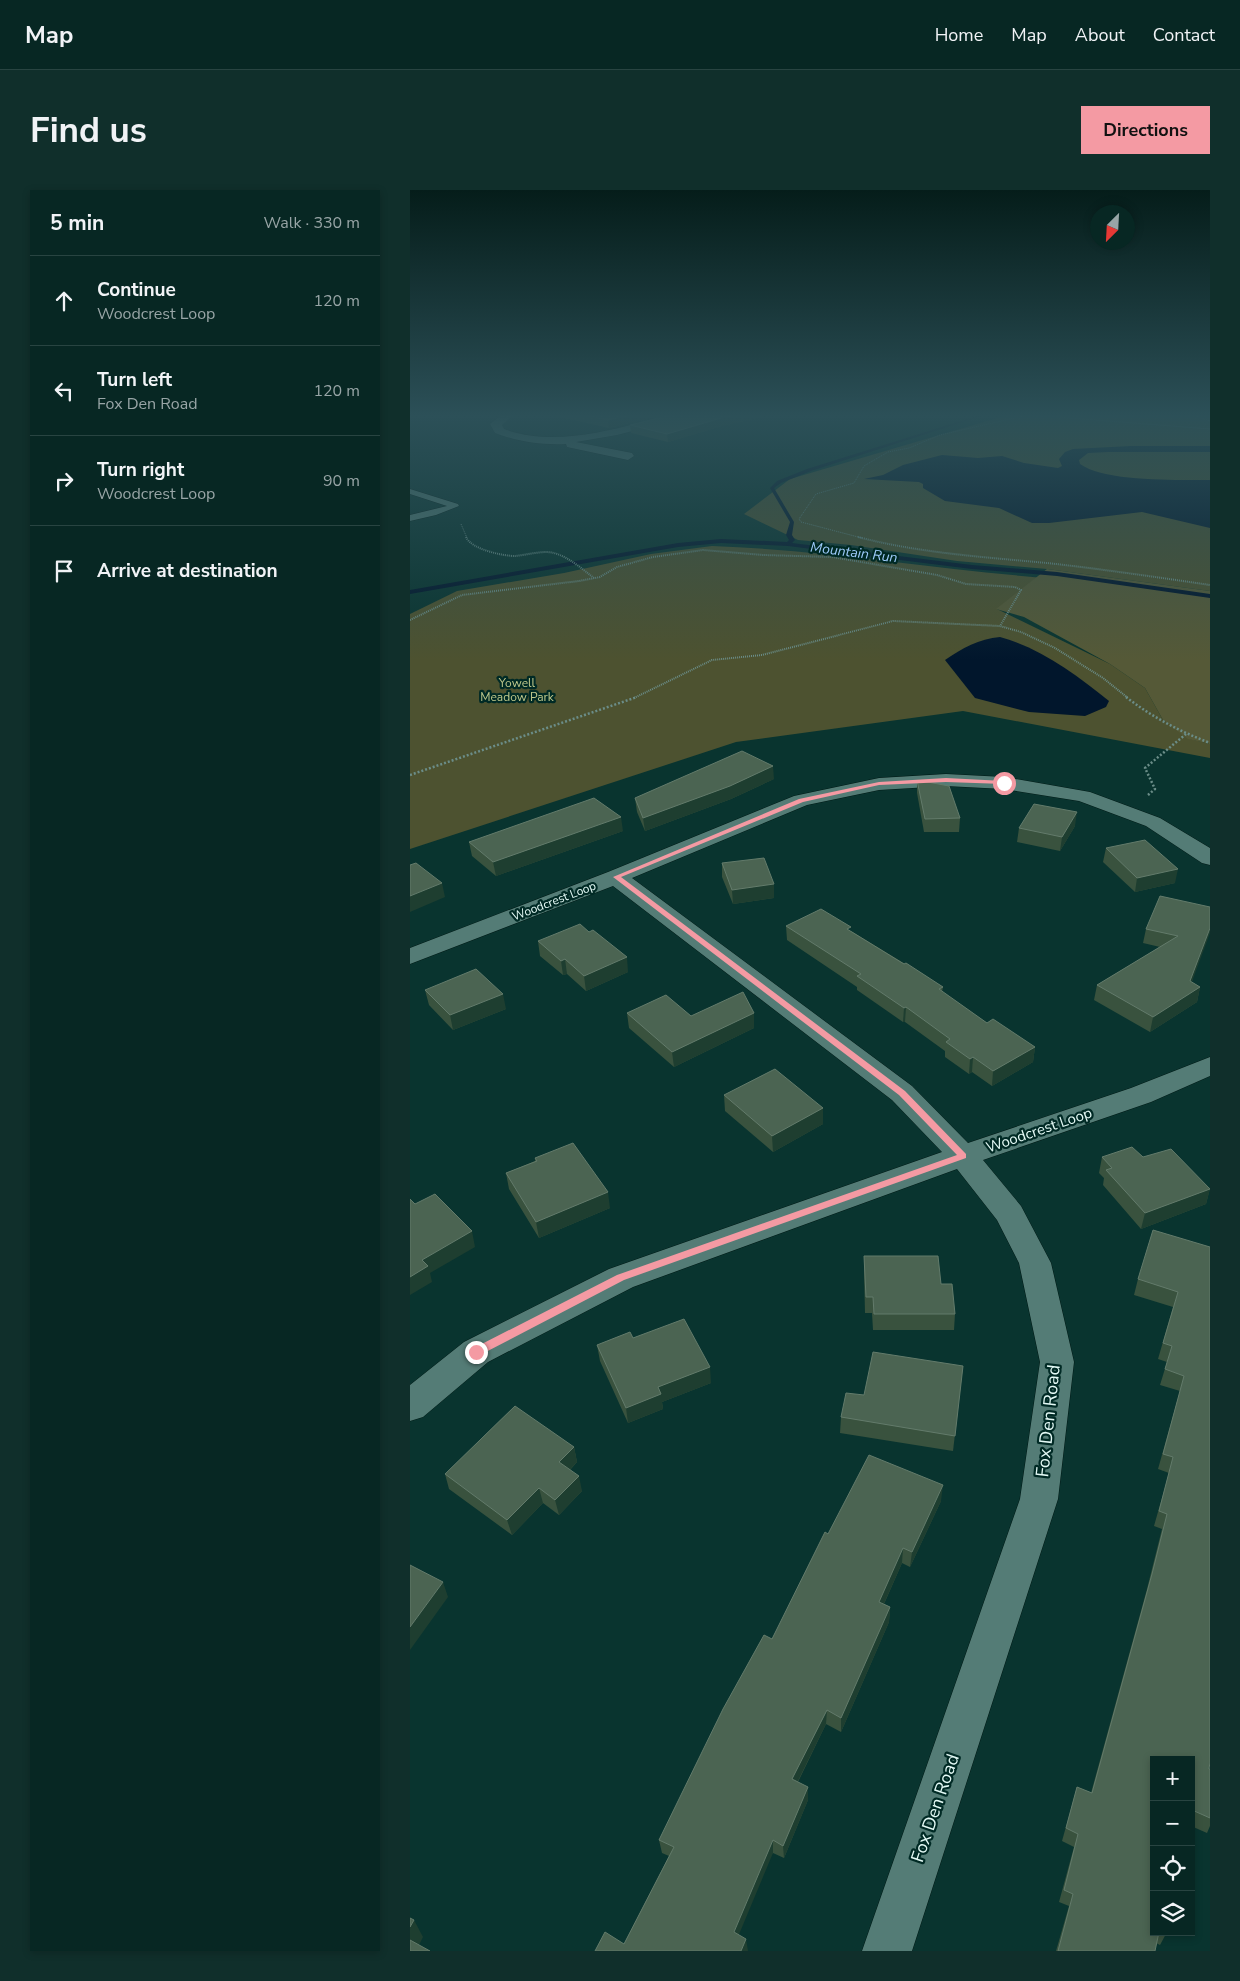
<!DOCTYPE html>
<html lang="en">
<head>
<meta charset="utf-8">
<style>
  :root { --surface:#072723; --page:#102f2b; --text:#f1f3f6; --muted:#98a5a6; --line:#284441; --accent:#f49aa3 }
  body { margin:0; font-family:"Nunito Sans",sans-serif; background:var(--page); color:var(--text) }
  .controls { position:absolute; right:15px; bottom:15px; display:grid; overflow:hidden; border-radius:0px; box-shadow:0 2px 8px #0003 }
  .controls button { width:45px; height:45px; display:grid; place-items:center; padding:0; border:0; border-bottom:1px solid var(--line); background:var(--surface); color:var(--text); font:25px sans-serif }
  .compass { position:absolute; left:680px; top:15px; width:45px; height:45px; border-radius:50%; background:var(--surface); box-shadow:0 2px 8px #0003; rotate:204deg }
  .stop { position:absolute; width:15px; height:15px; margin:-11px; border:4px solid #f49aa3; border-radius:50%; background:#fff }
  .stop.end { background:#f49aa3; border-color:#fff; box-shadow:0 1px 5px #0008 }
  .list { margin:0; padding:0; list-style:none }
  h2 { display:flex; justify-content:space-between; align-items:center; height:65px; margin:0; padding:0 20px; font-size:21px }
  h2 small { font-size:16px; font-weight:400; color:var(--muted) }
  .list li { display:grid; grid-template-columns:32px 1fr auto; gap:15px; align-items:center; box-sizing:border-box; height:90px; padding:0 20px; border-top:1px solid var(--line) }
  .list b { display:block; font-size:19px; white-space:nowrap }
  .list p { margin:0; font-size:16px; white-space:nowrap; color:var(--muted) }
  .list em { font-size:16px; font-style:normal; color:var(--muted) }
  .icon { flex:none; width:28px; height:28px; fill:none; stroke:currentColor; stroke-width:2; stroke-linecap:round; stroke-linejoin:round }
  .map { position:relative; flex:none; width:800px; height:1761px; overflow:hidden; border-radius:0px }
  header { display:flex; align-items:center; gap:30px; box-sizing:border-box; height:70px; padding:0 25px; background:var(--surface); border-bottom:1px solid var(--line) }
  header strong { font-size:24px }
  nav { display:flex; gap:28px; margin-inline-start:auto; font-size:18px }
  .intro { display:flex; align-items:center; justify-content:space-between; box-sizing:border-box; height:120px; padding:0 30px }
  h1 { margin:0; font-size:35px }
  .button { padding:12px 22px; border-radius:0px; background:var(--accent); color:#111; font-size:18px; font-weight:700 }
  main { display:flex; gap:30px; padding:0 30px }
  aside { flex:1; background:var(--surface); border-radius:0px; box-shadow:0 2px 8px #0003 }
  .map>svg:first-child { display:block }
  .green { fill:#4d5230 }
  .forest { fill:#555937 }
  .water { fill:#01162c }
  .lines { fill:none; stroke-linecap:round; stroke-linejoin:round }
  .stream { fill:#01162c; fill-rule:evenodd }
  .lane-casing { stroke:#001a16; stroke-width:1 }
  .street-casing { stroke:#001a16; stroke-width:1 }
  .path-far2 { stroke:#6b8d88; stroke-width:1; stroke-dasharray:1 1; stroke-linecap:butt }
  .path-far1 { stroke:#6b8d88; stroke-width:2; stroke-dasharray:1 1; stroke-linecap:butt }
  .path { stroke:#6b8d88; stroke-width:2.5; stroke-dasharray:2 2; stroke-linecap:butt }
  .lane { fill:#547c76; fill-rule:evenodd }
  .street { fill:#547c76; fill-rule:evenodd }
  .wall { fill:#39523e }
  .shaded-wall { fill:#1e3e30 }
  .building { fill:#4b6452; stroke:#637b6b }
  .route { fill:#f49aa3 }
  .labels { text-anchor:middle; stroke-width:4.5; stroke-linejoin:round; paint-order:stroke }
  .far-park-label { font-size:12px; fill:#c0c98c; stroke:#002a25 }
  .far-street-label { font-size:12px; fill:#e4faf6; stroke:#002a25 }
  .far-water-label { font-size:14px; font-style:italic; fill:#9ecbfb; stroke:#002a25 }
  .street-label { font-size:15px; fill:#e4faf6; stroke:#002a25 }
  .near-street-label { font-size:18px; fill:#e4faf6; stroke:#002a25 }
</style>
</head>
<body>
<header>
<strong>Map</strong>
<nav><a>Home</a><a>Map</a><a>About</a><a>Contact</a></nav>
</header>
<div class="intro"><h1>Find us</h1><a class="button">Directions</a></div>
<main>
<aside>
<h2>5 min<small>Walk · 330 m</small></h2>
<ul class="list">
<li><svg class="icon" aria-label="ahead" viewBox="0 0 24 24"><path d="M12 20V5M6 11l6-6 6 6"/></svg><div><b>Continue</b><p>Woodcrest Loop</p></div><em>120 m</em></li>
<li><svg class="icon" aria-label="left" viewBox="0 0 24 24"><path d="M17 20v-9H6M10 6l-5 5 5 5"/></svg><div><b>Turn left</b><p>Fox Den Road</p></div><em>120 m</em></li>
<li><svg class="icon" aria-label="right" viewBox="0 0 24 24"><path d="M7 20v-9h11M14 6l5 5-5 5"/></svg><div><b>Turn right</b><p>Woodcrest Loop</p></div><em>90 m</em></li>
<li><svg class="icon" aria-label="arrive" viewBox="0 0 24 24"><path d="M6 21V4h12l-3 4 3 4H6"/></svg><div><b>Arrive at destination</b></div></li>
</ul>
</aside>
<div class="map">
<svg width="800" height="1761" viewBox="0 0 800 1761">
  <rect width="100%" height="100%" fill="#09342f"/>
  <g class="green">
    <path d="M601 224H800V401L637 379 547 371 441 355 388 350 334 324 380 289Z"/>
    <path d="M302 356C419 360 534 381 650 389L587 419 700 474 735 498 753 530 780 549 800 554V568L553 521 326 552 0 659V424L47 401 154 383 241 364Z"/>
  </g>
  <path class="forest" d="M637 379 800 401V554L778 549 753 530 735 498 700 474 614 427 586 419Z"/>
  <g class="water">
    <path d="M721 256H800V262H698L678 263 669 270 670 274C695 292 768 290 800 290V338L732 322 639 333H622L589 318 535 311 513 298V294L509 292 454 289 473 285 493 275 532 265 568 268 592 266 614 273 648 278 652 276 649 269 655 262 663 259Z"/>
    <path d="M590 447C632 459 665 484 699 511L696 517 675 526 619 522 565 508 535 470C552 458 569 449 590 447Z"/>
  </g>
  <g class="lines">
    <path class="stream" d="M573 224H578L401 281 371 293 364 298 384 332 382 345 385 350 382 353 562 375 647 382 800 404V408L647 386 562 379 378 356 311 353 268 357 0 404V400L268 353 311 349 377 352 379 350 376 345 380 332 360 298 367 291 397 279Z"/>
    <g class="lane-casing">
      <path id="lane" d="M0 299 48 314 49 316 26 325 0 331V325L37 316 0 304Z"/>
    </g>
    <g class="street-casing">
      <g id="street">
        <path d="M93 224H105L92 235 94 239C138 255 185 244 229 233 247 228 264 222 281 224L280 226 207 245 166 252 222 263 224 266 218 270 157 257 156 254C130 255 109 252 85 243L80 234Z"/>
        <path d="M536 584 594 587 680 602 750 628 800 658V675L792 673 736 636 669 611 594 599 536 596 469 600 397 615 222 688 502 896 558 953 721 898 800 867V886L741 912 573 970 611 1016 641 1073 664 1172 648 1309 502 1761H452L610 1309 630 1172 609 1073 587 1030 547 979 223 1097 78 1172 13 1227 0 1231V1195L54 1152 199 1079 532 962 482 910 203 696 0 774V758L198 682 384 606 469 588Z"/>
      </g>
    </g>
    <g class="path-far2">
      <path d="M779 224 800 231"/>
      <path d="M622 225 800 239"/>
      <path d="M51 334 57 348"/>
      <path d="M452 348 391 332 389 329 406 304 444 293 454 276 478 262 499 258 530 245 622 224"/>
    </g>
    <g class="path-far1">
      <path d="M56 347C61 359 92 366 105 366 117 365 133 360 144 363 159 367 172 379 184 388"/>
      <path d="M448 347C509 363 574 367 637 373 691 379 746 387 800 395"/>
      <path d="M0 430 52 405 169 391 190 387 207 377 243 367 293 360 353 365 422 367 527 385 556 394 605 397 611 400 590 436"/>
      <path d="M224 508 302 470 352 465 483 431 590 436 611 442 645 458 693 488 718 508"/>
    </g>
    <g class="path">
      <path d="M716 507C742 527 769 541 800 553"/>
      <path d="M0 585 227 507"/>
      <path d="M738 605 745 599 735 578 776 544"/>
    </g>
    <use href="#lane" class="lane"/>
    <use href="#street" class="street"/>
  </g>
  <g class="wall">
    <path d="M136 224H258L199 238Z"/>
    <path d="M266 224H364L312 236 258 252 221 243 220 235Z"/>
    <path d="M364 589 321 609 235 641 227 622 225 608Z"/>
    <path d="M507 590 550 628 549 642H514L507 603Z"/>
    <path d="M665 636 650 661 607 652 609 638Z"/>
    <path d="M213 641 86 686 62 666 59 652Z"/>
    <path d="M696 658 765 693 725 702 693 672Z"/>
    <path d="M312 673 364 708 323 714 312 687Z"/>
    <path d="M800 717 782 792 790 797 787 812 740 842 684 810 687 795 750 757 733 753 736 739Z"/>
    <path d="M376 736 441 741 533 797 532 802 577 833 625 857 623 872 582 896 562 882 559 884 535 867V861L495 832H493L447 800V797L377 750Z"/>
    <path d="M128 751 218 782 176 801 157 784 153 785 130 766Z"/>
    <path d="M15 800 96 819 43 840 19 815Z"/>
    <path d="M217 823 281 826 344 838 264 877 219 838Z"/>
    <path d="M314 905 413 918V934L363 962 315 921Z"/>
    <path d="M692 967H733L800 998 796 1014 731 1039 693 995 694 988 689 983Z"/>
    <path d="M125 968 200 1018 129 1048 99 999 96 983 125 971Z"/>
    <path d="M800 1057 799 1579H800V1636L797 1643 781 1636V1570L744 1742H757L750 1755 746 1753 745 1761H646L659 1716 649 1712 664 1657 652 1651 667 1597 681 1603 737 1399 752 1339 744 1336 759 1283 748 1279 770 1201 750 1195 757 1172 748 1169 763 1117 724 1105 728 1089Z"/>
    <path d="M454 1066 531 1094 545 1124 544 1140H463L462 1123H455L454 1082Z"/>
    <path d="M223 1148 301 1193 252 1212 253 1219 218 1233 190 1171 187 1155Z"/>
    <path d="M553 1176 543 1261 430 1243 431 1227 454 1205Z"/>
    <path d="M164 1257 167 1272 160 1280 172 1301 149 1325 133 1313 102 1345 39 1299 35 1284Z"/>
    <path d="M531 1311 500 1377 492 1373 474 1414 480 1417 479 1432 431 1542 416 1534 388 1592 398 1610 374 1668 363 1663 214 1754 259 1666 252 1663 249 1650 362 1449 418 1344Z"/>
  </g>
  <g class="shaded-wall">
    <path d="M225 224H258L199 238 198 230Z"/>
    <path d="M329 224H364L312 236 258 252 257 244 311 228Z"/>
    <path d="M363 576 364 589 321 609 235 641 233 628Z"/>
    <path d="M667 622 665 636 650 661 652 647Z"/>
    <path d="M211 627 213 641 86 686 83 672Z"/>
    <path d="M768 679 765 693 725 702 727 688Z"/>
    <path d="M32 693 35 707 0 722V706Z"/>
    <path d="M364 694V708L323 714 322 700Z"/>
    <path d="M800 738V743L777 805 790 797 787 812 740 842 743 827 780 791Z"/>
    <path d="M217 767 218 782 176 801 174 786Z"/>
    <path d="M155 769 157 784 153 785 151 771Z"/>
    <path d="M93 804 96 819 43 840 40 825Z"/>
    <path d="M496 817 495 832H493L494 818Z"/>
    <path d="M344 823V838L264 877 262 862Z"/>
    <path d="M625 857 623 872 582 896 583 881Z"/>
    <path d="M563 867 562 882 559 884 560 869Z"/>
    <path d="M413 918V934L363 962 362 946Z"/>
    <path d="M800 999 796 1014 731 1039 735 1023Z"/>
    <path d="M198 1002 200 1018 129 1048 126 1032Z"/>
    <path d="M62 1041 65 1057 20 1083 22 1092 0 1105V1087L12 1070Z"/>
    <path d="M300 1177 301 1193 252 1212 253 1219 218 1233 216 1218 248 1197Z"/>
    <path d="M164 1257 167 1272 152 1288 149 1272Z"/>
    <path d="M169 1286 172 1301 149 1325 145 1310Z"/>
    <path d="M533 1295 531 1311 500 1377 502 1362Z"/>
    <path d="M129 1298 133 1313 102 1345 97 1330Z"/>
    <path d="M493 1358 492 1373 468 1427 469 1412Z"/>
    <path d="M33 1392 38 1407 0 1460V1437Z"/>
    <path d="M480 1417 479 1432 431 1542V1528Z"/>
    <path d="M417 1520 416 1534 382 1603V1589Z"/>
    <path d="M398 1597V1610L374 1668 373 1656Z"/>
    <path d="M363 1650V1663L325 1754 324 1742Z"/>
    <path d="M4 1730 13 1747 6 1761 0 1755V1737Z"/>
    <path d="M336 1749 338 1761H331Z"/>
  </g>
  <g class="building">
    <path d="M169 224H225L198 230Z"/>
    <path d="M266 224H329L311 228 257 244 220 235Z"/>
    <path d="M332 561 363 576 320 596 233 628 225 608Z"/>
    <path d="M507 590 539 596 550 628 515 629Z"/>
    <path d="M184 608 211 627 83 672 59 652Z"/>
    <path d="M624 614 667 622 652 647 609 638Z"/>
    <path d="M735 650 768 679 727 688 696 658Z"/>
    <path d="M354 668 364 694 322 700 312 673Z"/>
    <path d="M6 673 32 693 0 706V675Z"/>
    <path d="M750 706 800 717V738L780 791 790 797 743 827 687 795 768 746 736 739Z"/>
    <path d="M411 719 441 737 437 739 494 774 496 773 533 797 529 799 577 833 583 829 625 857 583 881 563 867 560 869 536 852 540 849 496 817 494 818 447 786 451 784 376 736Z"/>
    <path d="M170 734 179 742 183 740 217 767 174 786 155 769 151 771 128 751Z"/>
    <path d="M66 779 93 804 40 825 15 800Z"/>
    <path d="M333 802 344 823 262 862 217 823 256 805 281 826Z"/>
    <path d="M365 879 413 918 362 946 314 905Z"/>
    <path d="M163 953 198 1002 126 1032 96 983 127 971 125 968Z"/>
    <path d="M722 957 733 967 761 959 800 999 735 1023 696 980 702 978 692 967Z"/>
    <path d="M25 1004 62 1041 12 1070 18 1076 0 1087V1009L5 1014Z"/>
    <path d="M743 1040 800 1057V1572L799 1579H800V1628L782 1620 781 1626V1570H744V1742H749L745 1761H648L663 1704 654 1700 668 1644 656 1638 667 1597 682 1603 742 1384 757 1324 749 1321 763 1267 753 1264 774 1186 755 1179 762 1156 753 1153 768 1102 728 1089Z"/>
    <path d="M454 1066H528L531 1094H542L545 1124H464L463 1107H456Z"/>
    <path d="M274 1129 300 1177 248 1197 251 1204 216 1218 187 1155 220 1142 223 1148Z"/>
    <path d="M463 1162 553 1176 545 1246 431 1227 436 1203 454 1205Z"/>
    <path d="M105 1216 164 1257 149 1272 169 1286 145 1310 129 1298 97 1330 35 1284Z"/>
    <path d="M459 1265 533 1295 502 1362 493 1358 469 1412 480 1417 431 1528 417 1520 382 1589 398 1597 373 1656 363 1650 324 1742 336 1749 331 1761H185L195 1742 214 1754 264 1657 249 1650 313 1519 354 1445 362 1449 415 1342 418 1344Z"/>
    <path d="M0 1375 33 1392 0 1437Z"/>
    <path d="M0 1728 4 1730 0 1737Z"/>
    <path d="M0 1750 20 1761H0Z"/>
  </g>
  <linearGradient id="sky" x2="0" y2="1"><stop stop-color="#051d1a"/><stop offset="0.48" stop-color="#2c5058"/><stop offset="1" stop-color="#2c5058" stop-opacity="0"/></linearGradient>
  <rect width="800" height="470" fill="url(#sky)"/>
  <path class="route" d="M536 588 594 591 597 593 594 594 536 592 469 595 393 612 211 687 495 901 556 964V968L214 1090 70 1165H62V1159L207 1085 547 965 489 905 203 687 389 609 469 592Z"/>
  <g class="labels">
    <g class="far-park-label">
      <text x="107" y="497">Yowell<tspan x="107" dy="14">Meadow Park</tspan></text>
    </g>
    <g class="far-street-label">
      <text transform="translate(144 711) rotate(-21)" y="4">Woodcrest Loop</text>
    </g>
    <g class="far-water-label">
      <text transform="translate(444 362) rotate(7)" y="5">Mountain Run</text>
    </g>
    <g class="street-label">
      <text transform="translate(629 940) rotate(-19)" y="5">Woodcrest Loop</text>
    </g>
    <g class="near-street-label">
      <text transform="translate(638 1231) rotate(-84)" y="6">Fox Den Road</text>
      <text transform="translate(525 1618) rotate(-71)" y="6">Fox Den Road</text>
    </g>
  </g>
</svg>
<div class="controls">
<button>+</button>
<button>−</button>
<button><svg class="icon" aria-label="locate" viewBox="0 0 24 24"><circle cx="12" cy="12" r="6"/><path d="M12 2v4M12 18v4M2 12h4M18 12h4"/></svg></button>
<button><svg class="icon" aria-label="layers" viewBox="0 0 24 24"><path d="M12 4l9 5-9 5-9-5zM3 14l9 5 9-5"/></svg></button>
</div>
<svg class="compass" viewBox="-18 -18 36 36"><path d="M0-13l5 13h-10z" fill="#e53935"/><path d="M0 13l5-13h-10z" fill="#98a5a6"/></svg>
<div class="stop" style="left:594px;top:593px"></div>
<div class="stop end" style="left:66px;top:1162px"></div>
</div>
</main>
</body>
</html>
